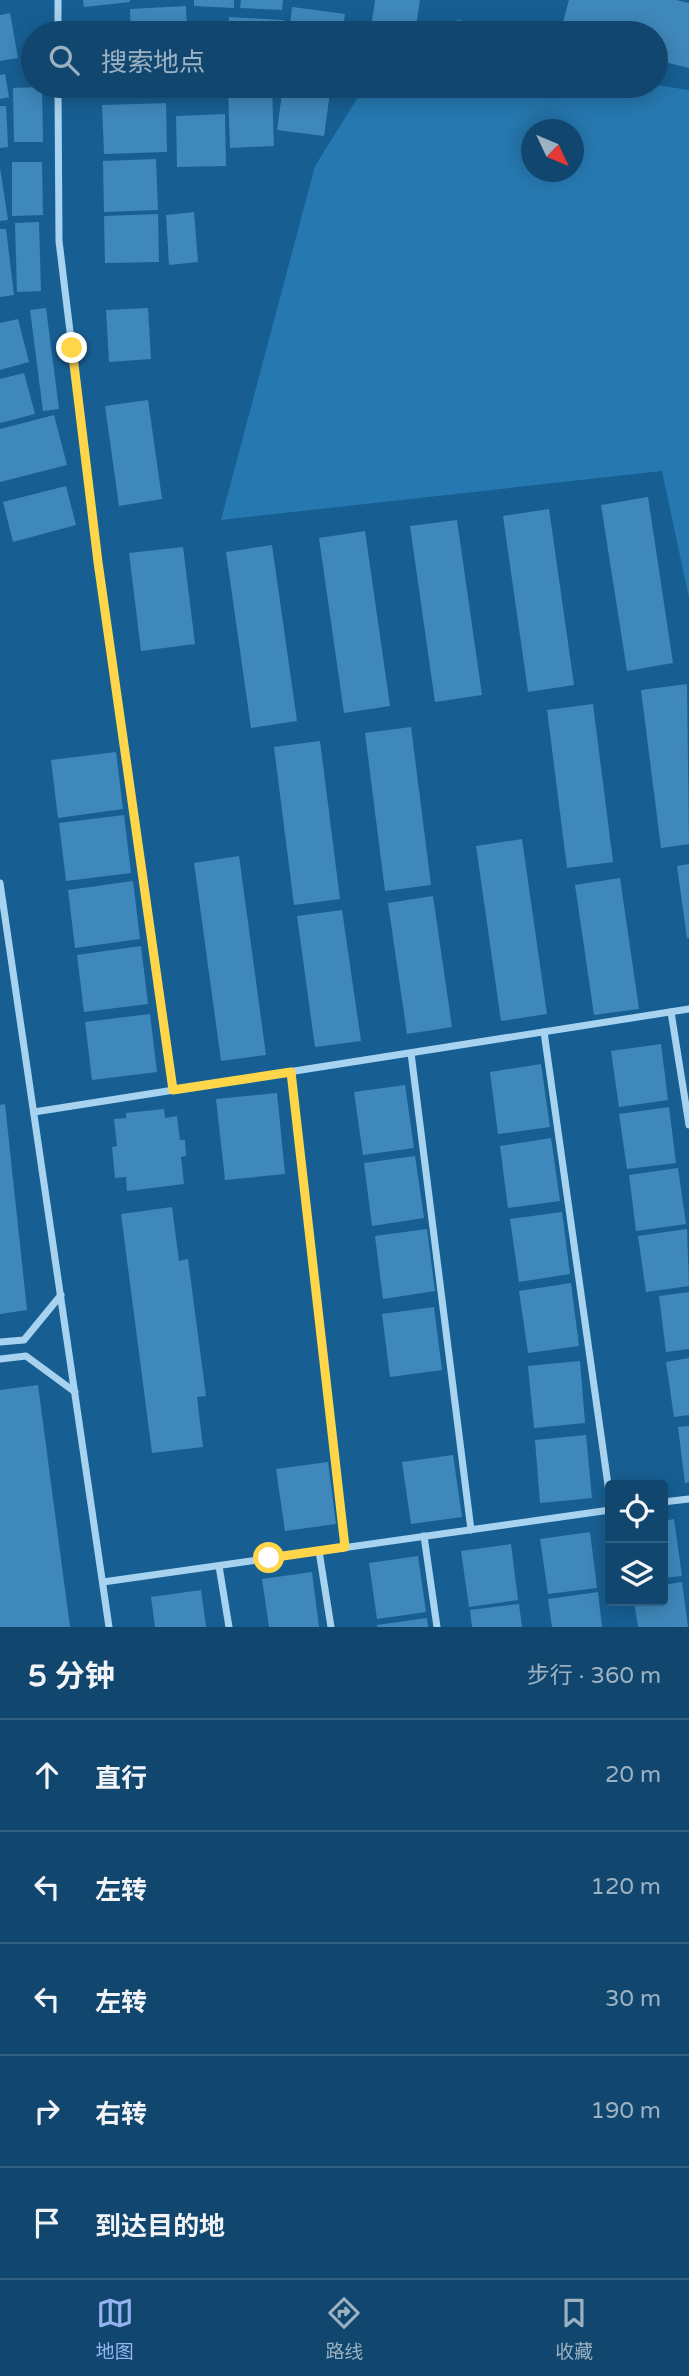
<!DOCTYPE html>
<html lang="zh">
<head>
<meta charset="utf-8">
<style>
  :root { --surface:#11476e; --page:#1e5176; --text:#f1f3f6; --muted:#9cb2c2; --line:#305f81; --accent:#95b2f1 }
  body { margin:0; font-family:"Varela Round","Noto Sans SC",sans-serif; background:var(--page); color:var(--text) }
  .controls { position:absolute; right:21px; bottom:21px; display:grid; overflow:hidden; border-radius:7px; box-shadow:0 4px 18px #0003 }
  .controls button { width:63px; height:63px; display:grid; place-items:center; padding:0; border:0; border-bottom:2px solid var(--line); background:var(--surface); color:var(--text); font:35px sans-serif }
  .compass { position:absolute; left:521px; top:119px; width:63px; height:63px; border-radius:50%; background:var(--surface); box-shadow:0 4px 18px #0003; rotate:134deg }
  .stop { position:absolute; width:21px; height:21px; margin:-16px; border:5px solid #ffd54a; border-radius:50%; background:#fff }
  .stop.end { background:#ffd54a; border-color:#fff; box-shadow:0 2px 7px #0008 }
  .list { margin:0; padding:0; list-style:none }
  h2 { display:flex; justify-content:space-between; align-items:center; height:91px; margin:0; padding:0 28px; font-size:30px }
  h2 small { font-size:23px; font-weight:400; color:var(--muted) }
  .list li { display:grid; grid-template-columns:46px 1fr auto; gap:21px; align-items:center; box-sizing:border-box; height:112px; padding:0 28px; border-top:2px solid var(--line) }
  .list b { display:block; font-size:26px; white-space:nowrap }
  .list em { font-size:23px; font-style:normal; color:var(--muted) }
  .icon { flex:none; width:38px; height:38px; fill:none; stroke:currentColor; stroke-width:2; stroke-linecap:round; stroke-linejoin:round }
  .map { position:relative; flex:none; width:689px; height:1627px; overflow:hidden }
  .search { position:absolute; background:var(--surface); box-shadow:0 4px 18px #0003; left:21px; right:21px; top:21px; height:77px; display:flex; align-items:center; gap:18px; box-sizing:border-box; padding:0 24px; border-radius:38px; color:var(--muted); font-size:26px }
  .sheet { height:651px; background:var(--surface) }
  nav { display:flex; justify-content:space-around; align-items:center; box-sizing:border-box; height:98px; border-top:2px solid var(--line); background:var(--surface); font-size:19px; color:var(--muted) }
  nav a { display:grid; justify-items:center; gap:4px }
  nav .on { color:var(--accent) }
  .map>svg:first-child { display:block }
  .green { fill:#2678b0; fill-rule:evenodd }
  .building { fill:#3f88bb }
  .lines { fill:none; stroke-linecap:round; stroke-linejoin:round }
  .street { stroke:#a7d3f0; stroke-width:7 }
  .route { stroke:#ffd54a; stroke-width:9 }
</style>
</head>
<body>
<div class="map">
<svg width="689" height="1627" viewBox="0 0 689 1627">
  <rect width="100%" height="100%" fill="#175f93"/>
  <g class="green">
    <path d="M459 19 486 33H436Z"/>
    <path d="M656 85 689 90V598L662 471 221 520 315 166 365 86ZM532 130H574V172H532Z"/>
  </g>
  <g class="building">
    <path d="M83 0H130V2L84 7Z"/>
    <path d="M194 0H234V8L194 6Z"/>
    <path d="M241 0H283L282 10 240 8Z"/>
    <path d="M375 0H420L415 33 371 28Z"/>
    <path d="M569 0H676L689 3V68L656 60V33H560Z"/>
    <path d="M186 6 187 33H131L130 9Z"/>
    <path d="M292 7 345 14 342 33H289Z"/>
    <path d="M10 13 18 58 0 61V15Z"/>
    <path d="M229 17 284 20V33H228Z"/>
    <path d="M5 74 9 97 0 99V75Z"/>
    <path d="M125 86H176L177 96 125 98Z"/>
    <path d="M283 86 330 92 324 136 277 130Z"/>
    <path d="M42 87 43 142H14L13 88Z"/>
    <path d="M272 89 274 146 230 148 228 90Z"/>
    <path d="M166 103 167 152 104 154 102 105Z"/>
    <path d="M0 106H6L8 147 0 148Z"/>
    <path d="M225 114 226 166 177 167 176 116Z"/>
    <path d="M156 159 158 210 104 212 103 161Z"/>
    <path d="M12 162H42L43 215 12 216Z"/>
    <path d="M0 168 8 220 0 221Z"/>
    <path d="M194 212 198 262 169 265 166 215Z"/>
    <path d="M158 214 159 262 105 263 104 216Z"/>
    <path d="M39 222 41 291 17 292 15 223Z"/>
    <path d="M0 229H6L14 295 0 297Z"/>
    <path d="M46 308 59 409 43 411 30 310Z"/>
    <path d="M148 308 151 359 109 362 106 310Z"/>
    <path d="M18 319 29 362 0 370V323Z"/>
    <path d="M24 373 35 414 0 423V379Z"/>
    <path d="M148 400 162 499 119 506 105 406Z"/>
    <path d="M54 415 67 465 0 482V429Z"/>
    <path d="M66 486 76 525 13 542 3 502Z"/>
    <path d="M648 497 673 663 627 671 601 505Z"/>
    <path d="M549 509 574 685 528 692 503 516Z"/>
    <path d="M457 520 482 695 435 702 410 526Z"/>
    <path d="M365 531 390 706 344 713 319 538Z"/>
    <path d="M272 545 297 721 251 728 226 552Z"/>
    <path d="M183 547 195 644 141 651 129 553Z"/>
    <path d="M687 684 689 844 661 848 641 690Z"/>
    <path d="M593 704 613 862 567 868 547 710Z"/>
    <path d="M411 727 431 885 385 891 365 733Z"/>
    <path d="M320 741 340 899 294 905 274 747Z"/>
    <path d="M116 752 123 809 58 818 51 760Z"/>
    <path d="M124 815 131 873 66 881 59 823Z"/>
    <path d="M522 839 547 1014 501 1021 476 846Z"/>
    <path d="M239 856 266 1055 221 1061 194 863Z"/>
    <path d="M689 864V938H687L677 866Z"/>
    <path d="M620 878 639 1009 594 1015 575 885Z"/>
    <path d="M133 881 140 939 75 948 68 890Z"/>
    <path d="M433 896 452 1027 407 1034 388 903Z"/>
    <path d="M342 910 361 1041 315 1047 297 916Z"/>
    <path d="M141 946 148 1004 84 1012 77 955Z"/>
    <path d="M150 1014 157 1072 92 1080 85 1022Z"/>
    <path d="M661 1044 668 1100 619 1107 611 1051Z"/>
    <path d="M541 1064 550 1127 498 1134 490 1072Z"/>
    <path d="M405 1085 414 1148 363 1155 354 1092Z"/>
    <path d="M277 1093 285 1174 225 1180 216 1099Z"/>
    <path d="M5 1104 27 1310 0 1314V1105Z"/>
    <path d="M669 1107 676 1163 627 1169 619 1114Z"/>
    <path d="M164 1109 165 1118 177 1116 180 1140H185L186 1156 181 1157 184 1184 127 1191 126 1177 115 1178 112 1147 117 1146 114 1119 126 1118V1113Z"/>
    <path d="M551 1138 560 1201 508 1208 500 1146Z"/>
    <path d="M415 1156 424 1218 372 1226 364 1163Z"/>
    <path d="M678 1168 686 1224 636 1231 629 1175Z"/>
    <path d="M172 1207 179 1261 188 1259 206 1396 197 1397 203 1447 152 1453 121 1214Z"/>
    <path d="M562 1212 570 1274 519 1282 510 1219Z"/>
    <path d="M427 1229 435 1291 383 1299 375 1236Z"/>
    <path d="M687 1229 689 1286 646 1292 638 1236Z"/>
    <path d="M571 1283 579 1346 528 1353 519 1291Z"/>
    <path d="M689 1292V1349L666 1352 659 1296Z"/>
    <path d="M434 1307 442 1370 390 1377 382 1314Z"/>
    <path d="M689 1358V1415L674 1417 666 1362Z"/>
    <path d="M580 1361 585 1423 534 1428 528 1366Z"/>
    <path d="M38 1385 70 1627H0V1390Z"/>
    <path d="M689 1426V1482L685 1483 678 1427Z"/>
    <path d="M586 1435 592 1498 540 1503 535 1440Z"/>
    <path d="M453 1455 462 1517 411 1524 402 1462Z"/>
    <path d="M328 1462 336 1524 285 1531 276 1469Z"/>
    <path d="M674 1519 682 1576 663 1578V1521Z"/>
    <path d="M590 1532 597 1588 548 1594 540 1539Z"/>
    <path d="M511 1544 518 1600 469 1607 461 1551Z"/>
    <path d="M418 1556 426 1612 377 1619 369 1563Z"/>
    <path d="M312 1572 319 1627H269L262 1579Z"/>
    <path d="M682 1582 688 1627H638L634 1601H663V1585Z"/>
    <path d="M201 1590 206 1627H155L151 1597Z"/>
    <path d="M598 1592 602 1627H552L548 1599Z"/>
    <path d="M519 1604 522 1627H472L470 1610Z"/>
    <path d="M427 1618 428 1627H377V1625Z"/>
  </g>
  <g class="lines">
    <g class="street">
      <path d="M58 0V33"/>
      <path d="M58 86 59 241 98 562 173 1090"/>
      <path d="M0 883 109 1627"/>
      <path d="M671 1012 689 1125"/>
      <path d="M544 1032 610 1499"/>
      <path d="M411 1053 471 1530"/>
      <path d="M291 1072 345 1547"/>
      <path d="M34 1112 689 1009"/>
      <path d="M0 1342 24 1340 61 1295"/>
      <path d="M0 1359 26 1356 75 1392"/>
      <path d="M663 1502 689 1499"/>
      <path d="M424 1536 437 1627"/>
      <path d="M319 1551 331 1627"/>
      <path d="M219 1566 229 1627"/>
      <path d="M103 1582 610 1510"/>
    </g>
  </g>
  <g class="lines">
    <path class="route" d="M72 348 98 562 173 1090 291 1072 345 1547 269 1558"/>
  </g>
</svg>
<div class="controls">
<button><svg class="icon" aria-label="locate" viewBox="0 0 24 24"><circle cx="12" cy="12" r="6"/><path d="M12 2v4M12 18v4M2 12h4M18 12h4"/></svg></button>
<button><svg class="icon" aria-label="layers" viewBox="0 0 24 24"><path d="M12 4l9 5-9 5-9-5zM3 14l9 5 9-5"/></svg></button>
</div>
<svg class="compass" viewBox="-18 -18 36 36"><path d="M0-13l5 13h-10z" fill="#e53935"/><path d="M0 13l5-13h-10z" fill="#9cb2c2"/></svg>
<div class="stop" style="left:269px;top:1558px"></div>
<div class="stop end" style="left:72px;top:348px"></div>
<div class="search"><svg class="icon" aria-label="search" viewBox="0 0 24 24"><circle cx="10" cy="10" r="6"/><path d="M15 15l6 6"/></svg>搜索地点</div>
</div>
<section class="sheet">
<h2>5 分钟<small>步行 · 360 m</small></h2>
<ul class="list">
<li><svg class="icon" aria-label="ahead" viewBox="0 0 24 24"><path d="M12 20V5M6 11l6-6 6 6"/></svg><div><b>直行</b></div><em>20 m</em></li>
<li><svg class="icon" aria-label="left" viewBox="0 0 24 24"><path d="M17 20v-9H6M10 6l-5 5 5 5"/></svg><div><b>左转</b></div><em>120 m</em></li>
<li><svg class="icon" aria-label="left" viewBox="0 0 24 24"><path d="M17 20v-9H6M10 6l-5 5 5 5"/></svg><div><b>左转</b></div><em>30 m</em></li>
<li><svg class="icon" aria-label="right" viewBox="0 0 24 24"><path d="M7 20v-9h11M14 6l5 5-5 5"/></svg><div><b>右转</b></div><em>190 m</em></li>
<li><svg class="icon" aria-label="arrive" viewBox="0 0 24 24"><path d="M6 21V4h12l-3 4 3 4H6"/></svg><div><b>到达目的地</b></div></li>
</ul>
</section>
<nav>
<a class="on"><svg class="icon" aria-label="map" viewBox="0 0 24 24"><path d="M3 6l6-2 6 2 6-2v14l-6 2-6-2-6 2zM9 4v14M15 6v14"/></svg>地图</a>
<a><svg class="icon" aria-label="directions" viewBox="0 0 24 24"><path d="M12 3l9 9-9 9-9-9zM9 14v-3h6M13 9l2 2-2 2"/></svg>路线</a>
<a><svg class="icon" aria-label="saved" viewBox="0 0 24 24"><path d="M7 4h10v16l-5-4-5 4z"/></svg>收藏</a>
</nav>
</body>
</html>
